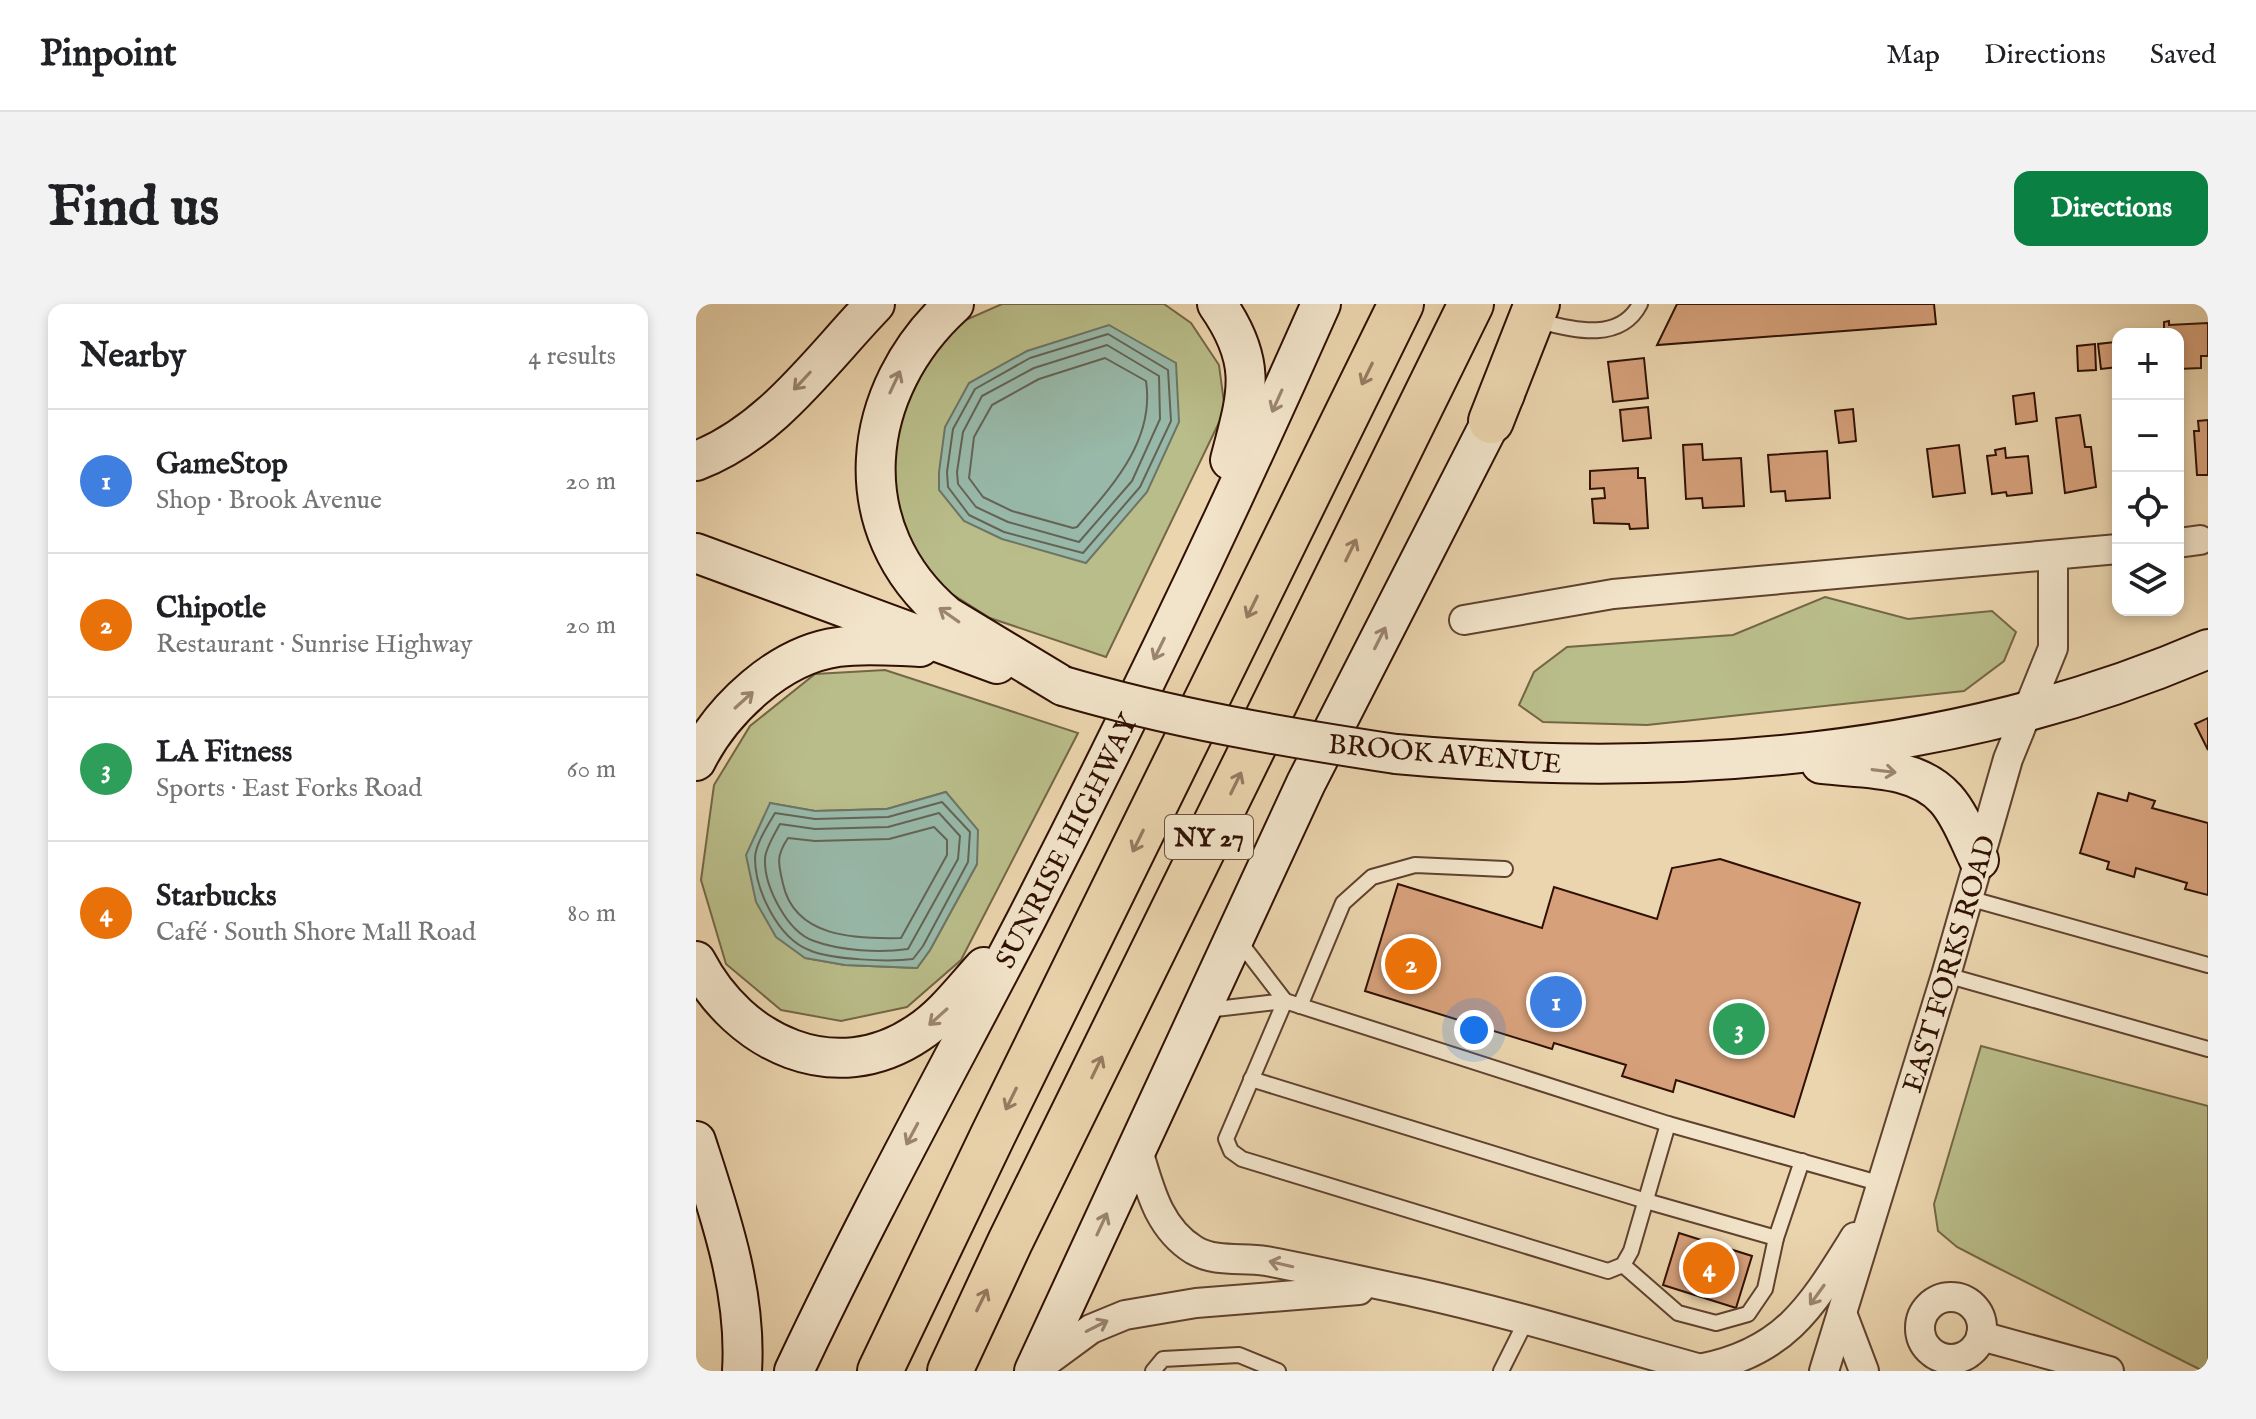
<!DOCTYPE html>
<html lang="en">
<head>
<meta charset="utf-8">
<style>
  :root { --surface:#fff; --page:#f2f2f2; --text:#202124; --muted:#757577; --line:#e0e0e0; --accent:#0b8043 }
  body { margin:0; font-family:"IM FELL English",serif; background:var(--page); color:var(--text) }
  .controls { position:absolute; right:24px; top:24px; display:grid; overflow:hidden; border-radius:16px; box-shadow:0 4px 12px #0003 }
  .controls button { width:72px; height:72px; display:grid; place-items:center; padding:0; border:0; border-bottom:2px solid var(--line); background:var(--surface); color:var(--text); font:40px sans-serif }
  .you { position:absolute; left:778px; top:726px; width:28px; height:28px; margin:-20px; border:6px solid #fff; border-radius:50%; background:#1a73e8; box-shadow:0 0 0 12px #1a73e833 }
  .badge { display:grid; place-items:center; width:52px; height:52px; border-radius:50%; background:var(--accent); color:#fff; font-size:26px; font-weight:700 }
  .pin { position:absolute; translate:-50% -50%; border:4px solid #fff; box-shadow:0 2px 8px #0006 }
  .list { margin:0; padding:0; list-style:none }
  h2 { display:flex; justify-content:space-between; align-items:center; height:104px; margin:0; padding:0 32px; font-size:34px }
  h2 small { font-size:26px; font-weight:400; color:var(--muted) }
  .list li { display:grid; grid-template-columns:52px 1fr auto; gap:24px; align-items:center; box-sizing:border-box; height:144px; padding:0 32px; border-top:2px solid var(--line) }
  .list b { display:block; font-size:30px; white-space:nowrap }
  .list p { margin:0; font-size:26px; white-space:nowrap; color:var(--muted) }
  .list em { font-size:26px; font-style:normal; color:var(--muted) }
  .icon { flex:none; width:44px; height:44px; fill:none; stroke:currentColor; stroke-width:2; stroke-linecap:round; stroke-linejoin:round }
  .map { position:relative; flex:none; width:1512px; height:1067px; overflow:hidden; border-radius:16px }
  header { display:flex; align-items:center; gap:48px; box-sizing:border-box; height:112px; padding:0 40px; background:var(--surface); border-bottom:2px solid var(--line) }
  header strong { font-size:38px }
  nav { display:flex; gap:44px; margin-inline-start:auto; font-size:28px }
  .intro { display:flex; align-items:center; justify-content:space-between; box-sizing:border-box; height:192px; padding:0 48px }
  h1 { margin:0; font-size:56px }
  .button { padding:20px 36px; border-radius:16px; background:var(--accent); color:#fff; font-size:28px; font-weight:700 }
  main { display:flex; gap:48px; padding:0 48px }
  aside { flex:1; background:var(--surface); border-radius:16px; box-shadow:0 4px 12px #0003 }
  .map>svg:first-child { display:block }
  .green { fill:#b9bd89; stroke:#746646; stroke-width:2; fill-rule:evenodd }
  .water { fill:#98b9a9; stroke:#6e7567; stroke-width:2 }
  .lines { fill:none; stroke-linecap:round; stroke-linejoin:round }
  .shore { stroke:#646456; stroke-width:2 }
  .building { fill:#d6a07a; stroke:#301004; stroke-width:2 }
  .lane-casing { stroke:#5f412e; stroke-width:18 }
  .street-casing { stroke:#5f412e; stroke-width:32 }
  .secondary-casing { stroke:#301004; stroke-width:42 }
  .highway-casing { stroke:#301004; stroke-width:48 }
  .lane { stroke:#f2e4ca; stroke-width:14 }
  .street { stroke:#f2e4ca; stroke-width:28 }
  .secondary { stroke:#f2e4ca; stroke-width:38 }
  .highway { stroke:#ebd5ae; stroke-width:44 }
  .secondary-bridge-casing { stroke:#301004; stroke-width:42; stroke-linecap:butt }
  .secondary-bridge { stroke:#f2e4ca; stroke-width:38 }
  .oneway { stroke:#977c62 }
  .oneway2 { stroke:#9b8571 }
  .labels { text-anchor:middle; stroke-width:6; stroke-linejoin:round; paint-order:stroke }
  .shield { fill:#f2e4ca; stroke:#6a503f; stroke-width:2 }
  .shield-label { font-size:26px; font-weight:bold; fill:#301004 }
  .street-label { font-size:28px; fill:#301004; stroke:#f2e4ca }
</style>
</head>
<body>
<header>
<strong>Pinpoint</strong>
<nav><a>Map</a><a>Directions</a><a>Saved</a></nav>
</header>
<div class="intro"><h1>Find us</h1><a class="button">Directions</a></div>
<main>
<aside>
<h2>Nearby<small>4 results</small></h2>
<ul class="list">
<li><span class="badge" style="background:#3f7fe0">1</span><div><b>GameStop</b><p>Shop · Brook Avenue</p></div><em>20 m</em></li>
<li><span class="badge" style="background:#e8710a">2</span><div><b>Chipotle</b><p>Restaurant · Sunrise Highway</p></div><em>20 m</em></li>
<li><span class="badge" style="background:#2e9e5b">3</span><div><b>LA Fitness</b><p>Sports · East Forks Road</p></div><em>60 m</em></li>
<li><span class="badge" style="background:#e8710a">4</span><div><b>Starbucks</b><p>Café · South Shore Mall Road</p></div><em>80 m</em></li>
</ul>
</aside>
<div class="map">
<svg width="1512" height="1067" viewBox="0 0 1512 1067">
  <rect width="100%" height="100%" fill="#ebd5ae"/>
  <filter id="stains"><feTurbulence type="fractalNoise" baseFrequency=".0025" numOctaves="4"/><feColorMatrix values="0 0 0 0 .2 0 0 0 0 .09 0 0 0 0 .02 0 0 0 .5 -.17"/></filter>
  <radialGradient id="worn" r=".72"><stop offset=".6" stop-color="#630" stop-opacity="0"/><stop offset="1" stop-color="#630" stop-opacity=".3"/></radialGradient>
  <g class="green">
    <path d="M306 0H468L495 19 523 61 529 106 410 353 294 314 248 285 217 252 189 170 217 69 265 18Z"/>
    <path d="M1129 293 1212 315 1296 307 1320 328 1308 357 1268 387 951 421 847 418 823 401 838 368 871 343 1037 331Z"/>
    <path d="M189 366 382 429 265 656 211 703 145 717 85 706 30 660 5 576 18 481 54 422 119 370ZM250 488 281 560 234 646 221 664 149 661 109 654 74 499 119 507 191 505Z"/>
    <path d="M1285 742 1512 802V1067H1507L1290 958 1261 943 1242 927 1238 900Z"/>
  </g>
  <g class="water">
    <path d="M413 21 480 59 483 118 451 188 390 259 306 235 268 217 243 186V168L249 123 273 79 331 47Z"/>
    <path d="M250 488 282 526 281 560 234 646 221 664 149 661 109 654 80 633 60 598 50 551 74 499 119 507 191 505Z"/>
  </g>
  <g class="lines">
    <g class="shore">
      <path d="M412 30 472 66 475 117 444 183 387 249 308 228 273 211 252 183 251 168 257 125 279 85 334 54Z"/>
      <path d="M411 41 463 72 464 115 436 177 383 238 312 218 280 203 262 180 261 168 267 128 286 92 338 64Z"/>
      <path d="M409 54 450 77C459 136 417 181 381 223L377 224 316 207 287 193 273 174 278 133 296 101 343 75Z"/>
      <path d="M246 498 274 528 272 558 227 642 217 655C194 658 135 656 113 646 82 634 59 586 59 554 59 541 72 521 79 509L119 515 192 513Z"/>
      <path d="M243 509 264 532 262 555 212 645C184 649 145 647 118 637 91 628 68 582 69 555 69 545 79 529 84 520L119 525 192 523Z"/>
      <path d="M238 523 251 536V551L205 634C160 635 99 634 87 580 82 559 80 552 92 534L119 537 193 535Z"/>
    </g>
  </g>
  <g class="building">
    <path d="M981 0H1238L1240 20 961 41Z"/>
    <path d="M1473 17V21L1512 19V52H1505V64L1482 65V30H1468V18Z"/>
    <path d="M1419 38 1422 63 1405 65 1402 40Z"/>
    <path d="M1399 40 1400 66 1382 67 1381 42Z"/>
    <path d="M948 54 952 94 917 98 912 58Z"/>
    <path d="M1338 89 1341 117 1320 120 1317 92Z"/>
    <path d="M952 103 955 134 927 137 924 106Z"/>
    <path d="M1157 105 1160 137 1143 139 1139 107Z"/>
    <path d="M1384 111 1389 143H1395L1400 183 1369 189 1360 114Z"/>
    <path d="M1512 116V171H1501L1498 127H1503L1502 117Z"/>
    <path d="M1006 140 1007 156 1045 154 1048 202 1007 204 1006 194 990 195 987 141Z"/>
    <path d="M1263 141 1269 189 1237 193 1231 145Z"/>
    <path d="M1309 144 1310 154 1332 152 1336 189 1311 192 1310 188 1296 190 1291 152 1300 151 1299 146Z"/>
    <path d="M1131 147 1134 194 1090 197 1089 187 1075 188 1072 151Z"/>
    <path d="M942 164V174H949L952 224 934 225 933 220 898 219 896 195 909 194 908 184 894 185V167Z"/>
    <path d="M1512 414V446L1499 420Z"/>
    <path d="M1402 489 1431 497 1433 489 1459 497 1456 504 1512 519V591L1489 585 1491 579 1440 564 1438 573 1411 565 1413 558 1384 549Z"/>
    <path d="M1024 555 1164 599 1098 813 980 776 977 788 926 772 930 761 858 739 856 745 669 687 702 580 846 624 858 583 961 615 976 564Z"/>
    <path d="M983 929 1056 952 1040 1004 967 981Z"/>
  </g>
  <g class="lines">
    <g class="lane-casing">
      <g id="lane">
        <path d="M847 18C880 27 925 37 944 0"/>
        <path d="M1272 594 1512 661"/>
        <path d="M1250 671 1512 745"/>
        <path d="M589 697 972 820 935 947 927 961 912 967 546 855 535 847 530 835Z"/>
        <path d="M604 702 647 599 676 573 719 561 809 565"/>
        <path d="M511 706 589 697 543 637"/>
        <path d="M555 775 950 897 1080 934 1106 857"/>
        <path d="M972 820 1186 880"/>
        <path d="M927 961 982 1009 1020 1019 1052 1010 1069 985 1080 934"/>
        <path d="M457 1067 467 1055 543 1051 582 1067"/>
        <path d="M805 1067 831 1015"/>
      </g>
    </g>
    <g class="street-casing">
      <g id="street">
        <path d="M1482 239 1504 236"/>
        <path d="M768 316 917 290 1422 245"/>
        <path d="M441 843C453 882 461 923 498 946 520 959 546 953 570 957 619 966 669 978 718 988 818 1010 914 1040 1012 1067"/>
        <circle cx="1255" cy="1024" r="31"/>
        <path d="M1146 1009 1168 1067"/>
        <path d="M1285 1032 1413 1067"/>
        <path d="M342 1064 395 1025 429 1011 500 999 663 986"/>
        <path d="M1003 1065C1089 1049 1116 1002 1159 933"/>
        <path id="s1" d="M1128 1067 1250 671 1312 455 1357 344V251"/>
      </g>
    </g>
    <g class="secondary-casing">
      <g id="secondary">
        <path d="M258 0C163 86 147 225 251 312L367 382"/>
        <path d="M521 0C563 60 551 91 534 156"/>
        <path d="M0 157C75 129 125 56 179 0"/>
        <path d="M0 249 301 360"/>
        <path d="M700 450C972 475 1258 455 1512 345"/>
        <path d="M0 457C26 405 83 351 142 343 169 339 197 342 224 343"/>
        <path d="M1125 460C1167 465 1220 461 1250 495 1265 512 1273 536 1283 556"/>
        <path d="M0 657C43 740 139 785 222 729 248 712 267 686 288 663"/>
        <path d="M0 837C24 911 51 988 46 1067"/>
        <path id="s2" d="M98 1067C170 914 252 766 330 616 434 414 533 208 625 0"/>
        <path d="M338 1067 610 479 809 90"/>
      </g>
    </g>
    <g class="highway-casing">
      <g id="highway">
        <path d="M795 117 841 0"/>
        <path d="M184 1067 297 831 705 0"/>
        <path d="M254 1067 314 938 775 0"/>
      </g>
    </g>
    <use href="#lane" class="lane"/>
    <use href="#street" class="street"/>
    <use href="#secondary" class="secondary"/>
    <use href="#highway" class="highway"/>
    <g class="secondary-bridge-casing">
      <path id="secondary-bridge" d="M367 382C476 414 587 433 700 450"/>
    </g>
    <use href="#secondary-bridge" class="secondary-bridge"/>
  </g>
  <defs><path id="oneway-shaft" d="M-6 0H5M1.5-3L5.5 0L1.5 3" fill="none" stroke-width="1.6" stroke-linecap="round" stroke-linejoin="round" transform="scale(2)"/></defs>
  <g class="oneway">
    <use href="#oneway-shaft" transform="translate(671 70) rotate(116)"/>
    <use href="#oneway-shaft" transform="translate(655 246) rotate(-64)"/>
    <use href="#oneway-shaft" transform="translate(556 303) rotate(116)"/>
    <use href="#oneway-shaft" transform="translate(540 479) rotate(-64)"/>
    <use href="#oneway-shaft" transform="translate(442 537) rotate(116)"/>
    <use href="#oneway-shaft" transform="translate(401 763) rotate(-64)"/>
    <use href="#oneway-shaft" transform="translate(315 795) rotate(116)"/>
    <use href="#oneway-shaft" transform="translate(286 996) rotate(-64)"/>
  </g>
  <g class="oneway2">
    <use href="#oneway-shaft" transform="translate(106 77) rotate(133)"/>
    <use href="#oneway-shaft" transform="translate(199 78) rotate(-65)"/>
    <use href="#oneway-shaft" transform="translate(581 97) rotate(114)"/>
    <use href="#oneway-shaft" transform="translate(253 311) rotate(-145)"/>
    <use href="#oneway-shaft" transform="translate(684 334) rotate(-63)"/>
    <use href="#oneway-shaft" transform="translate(463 345) rotate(116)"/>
    <use href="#oneway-shaft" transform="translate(48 396) rotate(-42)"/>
    <use href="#oneway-shaft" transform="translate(1188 467) rotate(7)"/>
    <use href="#oneway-shaft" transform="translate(242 713) rotate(138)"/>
    <use href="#oneway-shaft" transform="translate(216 830) rotate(118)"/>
    <use href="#oneway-shaft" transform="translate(406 920) rotate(-65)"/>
    <use href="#oneway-shaft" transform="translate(585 960) rotate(-167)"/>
    <use href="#oneway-shaft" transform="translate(1121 991) rotate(126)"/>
    <use href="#oneway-shaft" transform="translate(401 1022) rotate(-27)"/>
  </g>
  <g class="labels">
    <rect class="shield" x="469" y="511" width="88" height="44" rx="6"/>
    <g class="shield-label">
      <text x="513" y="542">NY 27</text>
    </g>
    <g class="street-label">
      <text transform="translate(749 449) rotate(5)" y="10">BROOK AVENUE</text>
      <text dy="10" stroke="none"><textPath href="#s2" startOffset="596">SUNRISE HIGHWAY</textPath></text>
      <text dy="10" stroke="none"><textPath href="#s1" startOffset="426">EAST FORKS ROAD</textPath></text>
    </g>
  </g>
  <rect width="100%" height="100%" filter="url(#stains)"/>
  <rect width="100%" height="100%" fill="url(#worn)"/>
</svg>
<div class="controls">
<button>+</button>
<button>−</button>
<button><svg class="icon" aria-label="locate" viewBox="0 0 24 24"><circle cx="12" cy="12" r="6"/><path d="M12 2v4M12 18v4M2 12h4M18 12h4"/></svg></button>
<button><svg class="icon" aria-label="layers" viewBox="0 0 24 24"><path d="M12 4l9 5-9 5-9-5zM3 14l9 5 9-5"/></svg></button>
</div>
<div class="you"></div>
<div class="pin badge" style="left:860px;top:698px;background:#3f7fe0">1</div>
<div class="pin badge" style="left:715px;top:660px;background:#e8710a">2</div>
<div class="pin badge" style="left:1043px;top:725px;background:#2e9e5b">3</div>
<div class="pin badge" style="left:1013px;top:964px;background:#e8710a">4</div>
</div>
</main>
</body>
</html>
